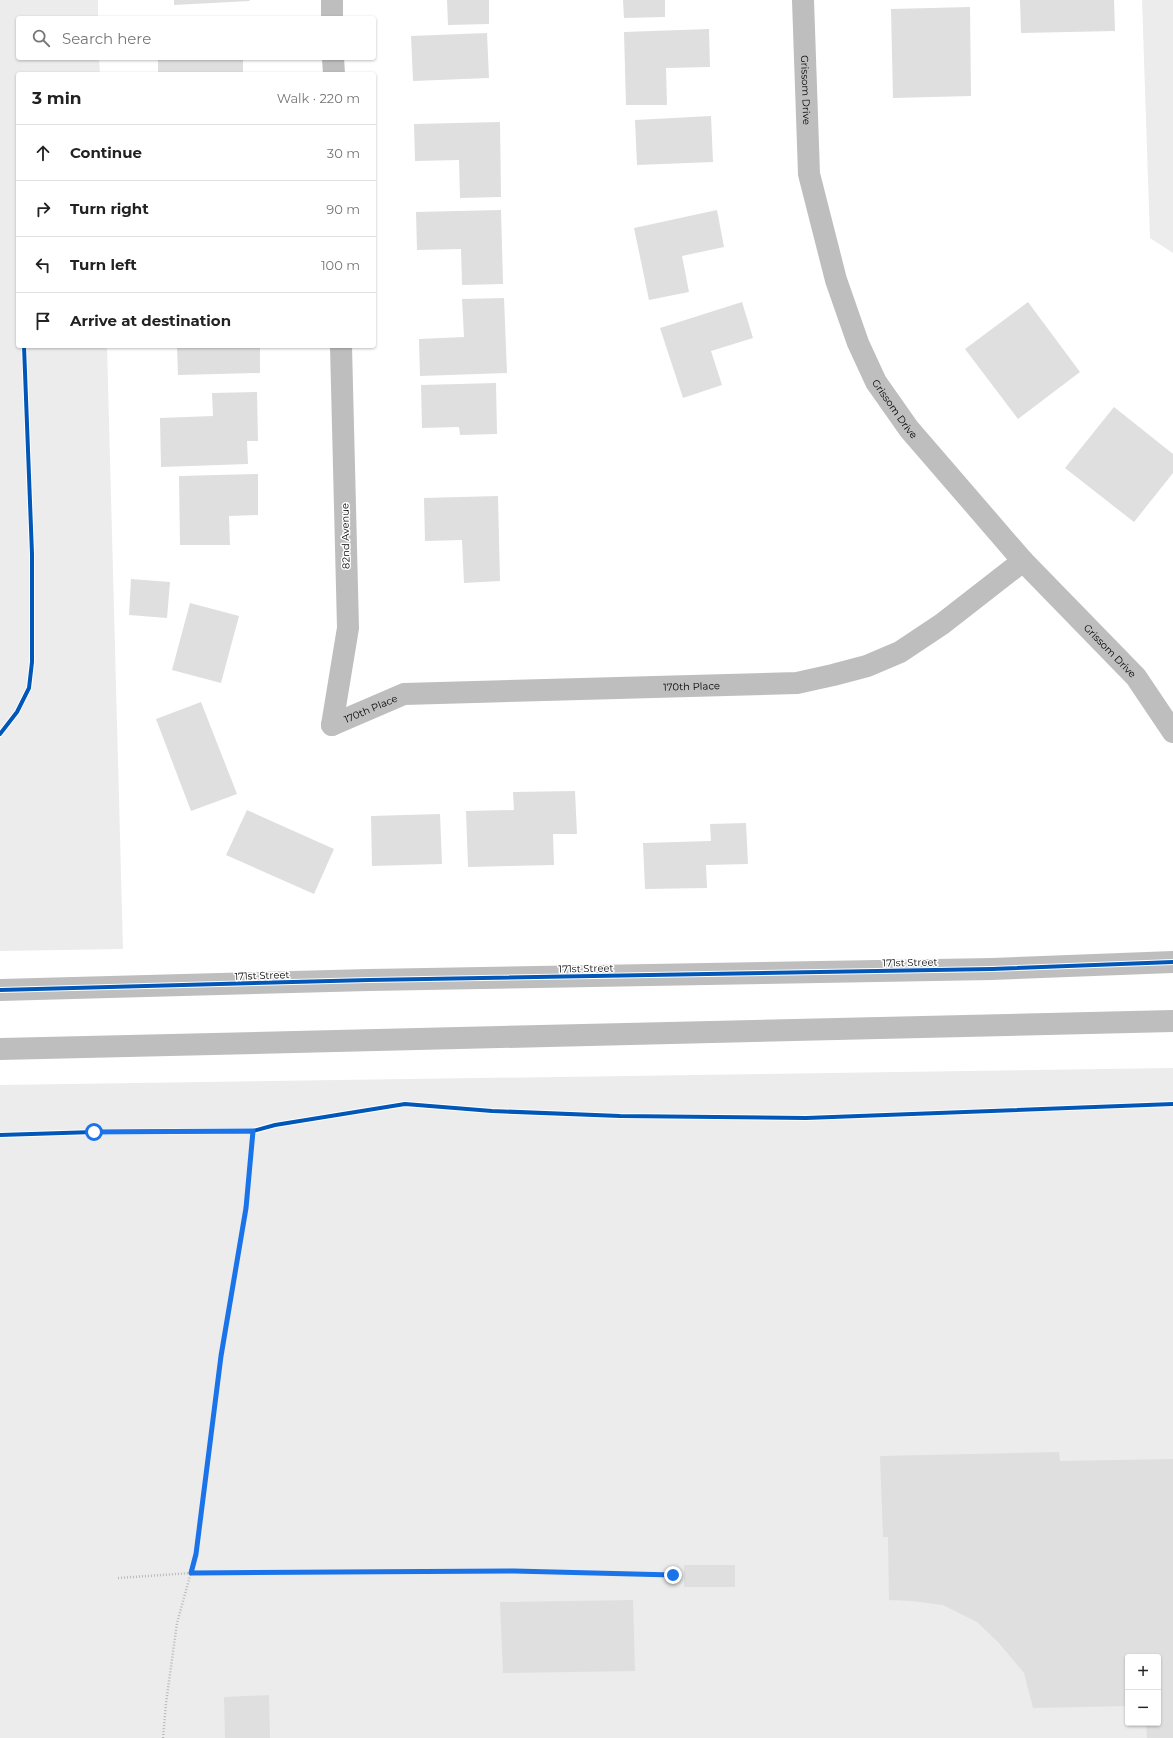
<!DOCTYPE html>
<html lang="en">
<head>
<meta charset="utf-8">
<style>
  :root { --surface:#fff; --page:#f2f2f2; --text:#222; --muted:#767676; --line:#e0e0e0 }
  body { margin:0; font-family:Montserrat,sans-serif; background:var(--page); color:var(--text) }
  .controls { position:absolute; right:12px; bottom:12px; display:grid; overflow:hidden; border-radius:4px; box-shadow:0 1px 3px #0004 }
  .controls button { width:36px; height:36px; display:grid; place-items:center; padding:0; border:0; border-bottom:1px solid var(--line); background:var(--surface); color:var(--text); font:20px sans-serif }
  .stop { position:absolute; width:12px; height:12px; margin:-9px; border:3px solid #1a73e8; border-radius:50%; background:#fff }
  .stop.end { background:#1a73e8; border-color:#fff; box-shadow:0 1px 4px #0008 }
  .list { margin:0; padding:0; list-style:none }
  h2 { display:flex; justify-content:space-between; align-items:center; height:52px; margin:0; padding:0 16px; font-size:17px }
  h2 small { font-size:13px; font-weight:400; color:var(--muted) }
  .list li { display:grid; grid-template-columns:26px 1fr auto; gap:12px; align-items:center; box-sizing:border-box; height:56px; padding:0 16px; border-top:1px solid var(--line) }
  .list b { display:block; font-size:15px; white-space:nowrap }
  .list em { font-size:13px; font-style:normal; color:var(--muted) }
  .icon { flex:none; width:22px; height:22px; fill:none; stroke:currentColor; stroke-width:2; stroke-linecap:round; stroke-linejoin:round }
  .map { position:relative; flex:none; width:1173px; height:1738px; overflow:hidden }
  .search { position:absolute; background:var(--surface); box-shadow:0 1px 3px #0004; left:16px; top:16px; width:360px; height:44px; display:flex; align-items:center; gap:10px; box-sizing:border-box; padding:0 14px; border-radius:4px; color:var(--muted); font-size:15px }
  .panel { position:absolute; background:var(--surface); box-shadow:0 1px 3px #0004; left:16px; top:72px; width:360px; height:276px; border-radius:4px }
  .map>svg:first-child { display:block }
  .green { fill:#ececec; fill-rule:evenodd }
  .building { fill:#dfdfdf }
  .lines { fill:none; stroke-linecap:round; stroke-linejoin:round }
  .path { stroke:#b9b9b9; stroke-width:2.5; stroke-dasharray:1 2; stroke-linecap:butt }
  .minor { stroke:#bebebe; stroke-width:22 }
  .tertiary { stroke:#bebebe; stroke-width:22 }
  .cycleway-casing { stroke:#fff; stroke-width:6 }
  .cycleway { stroke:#0057b8; stroke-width:4 }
  .route { stroke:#1a73e8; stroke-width:5 }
  .labels { text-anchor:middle; stroke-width:3; stroke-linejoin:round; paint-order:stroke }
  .street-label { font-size:10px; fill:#000; stroke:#fff }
</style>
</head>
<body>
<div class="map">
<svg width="1173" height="1738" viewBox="0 0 1173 1738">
  <rect width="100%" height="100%" fill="#fff"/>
  <g class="green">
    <path d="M0 0H98V18H18V58H99L100 74H18V346H107L123 949 0 951Z"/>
    <path d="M1142 0H1173V253L1150 238Z"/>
    <path d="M1173 1068V1738H0V1085ZM1128 1657H1158V1723H1128Z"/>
  </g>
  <g class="building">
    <path d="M174 0H249L250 1 174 5Z"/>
    <path d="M447 0H489V24L448 25Z"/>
    <path d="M623 0H665V17L624 18Z"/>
    <path d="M1020 0H1114L1115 31 1021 33Z"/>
    <path d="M970 7 971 96 893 98 891 9Z"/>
    <path d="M709 29 710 67 666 68 667 105H626L624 32Z"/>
    <path d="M487 33 489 78 413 81 411 36Z"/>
    <rect x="158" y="58" width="85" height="16"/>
    <path d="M711 116 713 162 637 165 635 120Z"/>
    <path d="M500 122 501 197 460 198 459 160 415 161 414 124Z"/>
    <path d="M501 210 503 284 462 285 461 249 417 250 416 212Z"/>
    <path d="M717 210 724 247 682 256 689 292 649 300 634 228Z"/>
    <path d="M504 298 507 373 420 376 419 339 464 337 462 299Z"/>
    <path d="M742 302 753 338 711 351 722 385 683 398 660 328Z"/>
    <path d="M1028 302 1080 372 1018 419 965 349Z"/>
    <path d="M177 346H260V373L178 375Z"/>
    <path d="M496 383 497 434 460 435 459 427 422 428 421 385Z"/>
    <path d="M257 392 258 441H247L248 464 161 467 160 418 213 416 212 393Z"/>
    <path d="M1114 407 1173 454V473L1134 522 1065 468Z"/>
    <path d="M258 474V515L229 516 230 545H180L179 476Z"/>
    <path d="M498 496 500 581 464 583 462 540 425 541 424 498Z"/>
    <path d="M131 579 170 582 167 618 129 615Z"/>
    <path d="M190 603 239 616 221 683 172 670Z"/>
    <path d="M201 702 237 794 191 811 156 719Z"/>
    <path d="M575 791 577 834H553L554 865 468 867 466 811 514 810 513 792Z"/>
    <path d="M247 810 334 849 314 894 226 855Z"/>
    <path d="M440 814 442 864 372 866 371 816Z"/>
    <path d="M746 823 748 864 706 865 707 888 645 889 643 843 711 841 710 824Z"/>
    <path d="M1059 1452 1060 1461 1173 1459V1738H1147L1146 1723H1158V1657H1128V1706L1033 1708 1024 1673 998 1642 977 1622 943 1605 912 1601 889 1600 888 1537H883L880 1456Z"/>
    <rect x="684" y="1565" width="51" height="22"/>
    <path d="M633 1600 635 1671 503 1673 500 1602Z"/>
    <path d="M269 1695 270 1738H225L224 1697Z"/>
  </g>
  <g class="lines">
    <g class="path">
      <path d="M118 1578 191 1573 514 1571 673 1575"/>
      <path d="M163 1738 166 1703 177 1623 196 1554 221 1356 246 1208 253 1131"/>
    </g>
    <g class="minor">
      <path d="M332 0V18"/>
      <path id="s1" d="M803 0 809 174 836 280 858 343 876 382 909 429 1023 561 1136 677 1173 732"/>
      <path d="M333 58 334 74"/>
      <path id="s2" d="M332 725 404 694 797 683 833 675 867 666 900 652 942 624 1023 561"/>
      <path d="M332 725 348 628 341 346"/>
    </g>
    <g class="tertiary">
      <path d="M0 990 369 980 992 969 1173 962"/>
      <path d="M0 1049 1173 1021"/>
    </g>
    <g class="cycleway-casing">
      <g id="cycleway">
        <path d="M0 734 17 712 29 688 32 662V554L24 346"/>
        <path d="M0 990 369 980 992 969 1173 962"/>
        <path d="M0 1135 94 1132 253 1131 275 1125 405 1104 492 1111 620 1116 806 1118 1173 1104"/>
      </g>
    </g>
    <use href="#cycleway" class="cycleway"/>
  </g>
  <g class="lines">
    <path class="route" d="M94 1132 253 1131 246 1208 221 1356 196 1554 191 1573 514 1571 673 1575"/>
  </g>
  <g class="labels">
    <g class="street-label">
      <text dy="4" stroke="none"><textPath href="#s1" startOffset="90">Grissom Drive</textPath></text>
      <text dy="4" stroke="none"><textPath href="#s1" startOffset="426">Grissom Drive</textPath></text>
      <text transform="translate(345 536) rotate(-91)" y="4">82nd Avenue</text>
      <text dy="4" stroke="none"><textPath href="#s1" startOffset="750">Grissom Drive</textPath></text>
      <text dy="4" stroke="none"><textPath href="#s2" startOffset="366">170th Place</textPath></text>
      <text dy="4" stroke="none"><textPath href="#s2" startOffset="42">170th Place</textPath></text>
      <text transform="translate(910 962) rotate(-1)" y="4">171st Street</text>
      <text transform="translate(586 968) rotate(-1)" y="4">171st Street</text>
      <text transform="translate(262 975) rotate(-2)" y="4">171st Street</text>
    </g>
  </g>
</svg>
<div class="controls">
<button>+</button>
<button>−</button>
</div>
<div class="stop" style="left:94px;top:1132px"></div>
<div class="stop end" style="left:673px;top:1575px"></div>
<div class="search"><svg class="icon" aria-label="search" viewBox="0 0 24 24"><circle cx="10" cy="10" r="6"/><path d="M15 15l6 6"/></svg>Search here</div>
<section class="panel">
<h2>3 min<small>Walk · 220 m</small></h2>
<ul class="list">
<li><svg class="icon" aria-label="ahead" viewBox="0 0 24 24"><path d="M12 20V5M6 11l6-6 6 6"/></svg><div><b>Continue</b></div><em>30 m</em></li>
<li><svg class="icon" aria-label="right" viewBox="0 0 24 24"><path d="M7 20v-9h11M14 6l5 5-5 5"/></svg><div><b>Turn right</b></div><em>90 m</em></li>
<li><svg class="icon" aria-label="left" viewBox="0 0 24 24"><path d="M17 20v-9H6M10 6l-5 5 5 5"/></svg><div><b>Turn left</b></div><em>100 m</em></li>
<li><svg class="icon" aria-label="arrive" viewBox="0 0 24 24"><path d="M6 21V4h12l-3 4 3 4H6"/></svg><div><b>Arrive at destination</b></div></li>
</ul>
</section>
</div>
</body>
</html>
